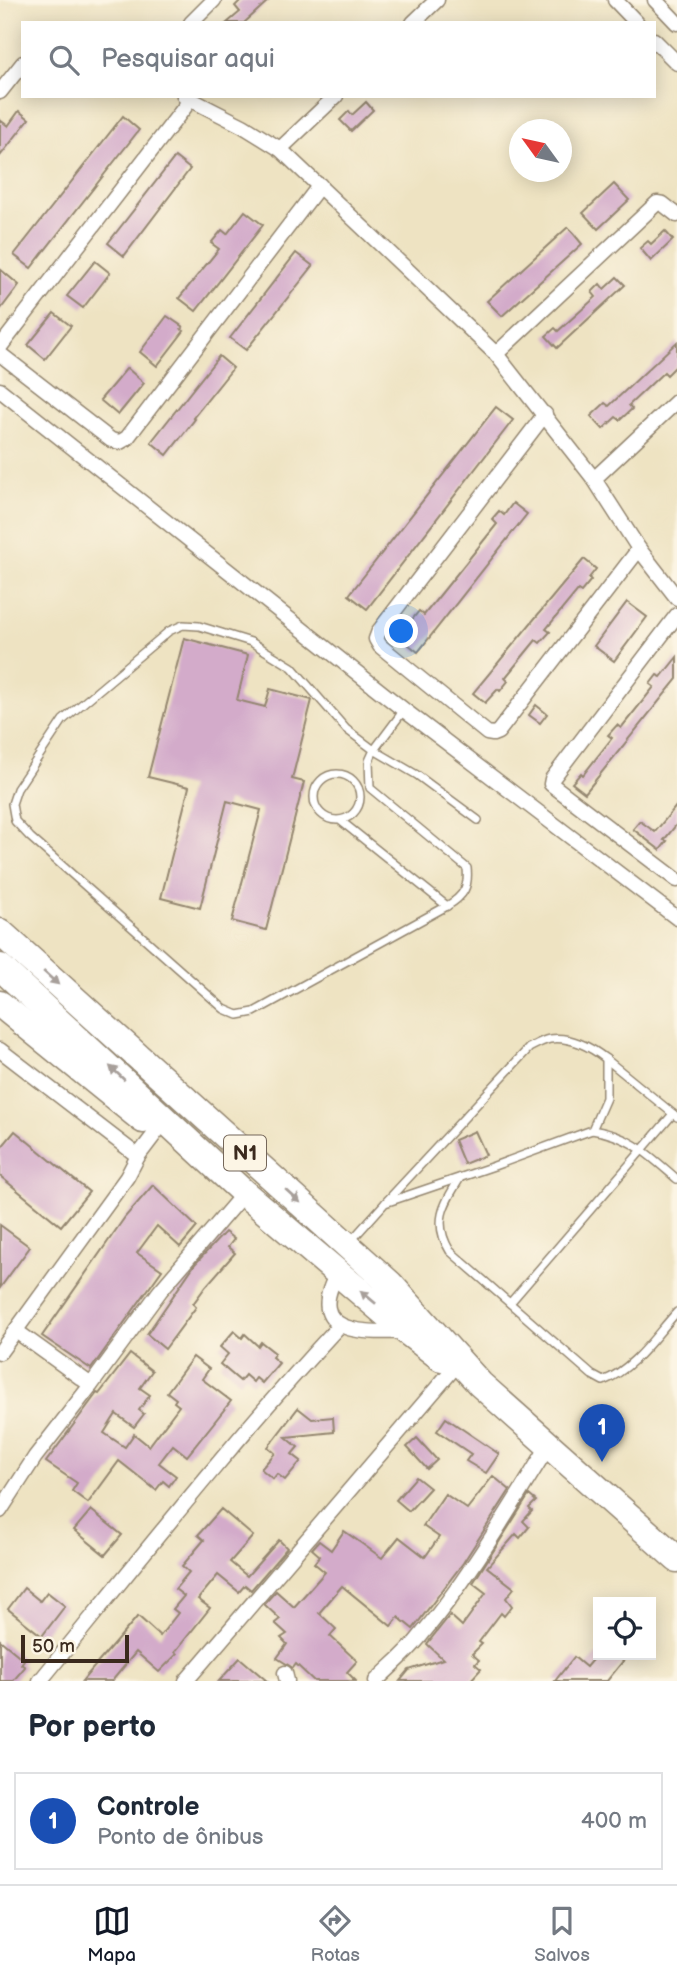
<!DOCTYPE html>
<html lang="pt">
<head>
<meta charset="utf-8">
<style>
  :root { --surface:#fff; --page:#f2f2f3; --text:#1f2937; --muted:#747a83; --line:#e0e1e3; --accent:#111827 }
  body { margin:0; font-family:"Balsamiq Sans",sans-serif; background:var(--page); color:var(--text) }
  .controls { position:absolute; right:21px; bottom:21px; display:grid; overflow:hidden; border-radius:0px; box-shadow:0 4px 18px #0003 }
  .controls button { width:63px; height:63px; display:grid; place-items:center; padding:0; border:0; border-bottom:2px solid var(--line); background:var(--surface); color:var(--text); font:35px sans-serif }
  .compass { position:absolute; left:509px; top:119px; width:63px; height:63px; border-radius:50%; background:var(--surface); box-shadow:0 4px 18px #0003; rotate:303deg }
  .scale { position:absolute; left:21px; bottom:18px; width:108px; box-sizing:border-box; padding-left:7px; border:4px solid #3b2a1e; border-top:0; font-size:19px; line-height:24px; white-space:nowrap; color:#3b2a1e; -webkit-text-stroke:5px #fcf5e5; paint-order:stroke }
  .you { position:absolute; left:402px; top:632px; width:24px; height:24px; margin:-18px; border:5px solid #fff; border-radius:50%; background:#1a73e8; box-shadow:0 0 0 10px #1a73e833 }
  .badge { display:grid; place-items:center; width:46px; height:46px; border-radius:50%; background:var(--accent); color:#fff; font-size:23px; font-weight:700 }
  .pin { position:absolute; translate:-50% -58px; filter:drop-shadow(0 2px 4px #0008) }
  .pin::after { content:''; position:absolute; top:37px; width:24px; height:21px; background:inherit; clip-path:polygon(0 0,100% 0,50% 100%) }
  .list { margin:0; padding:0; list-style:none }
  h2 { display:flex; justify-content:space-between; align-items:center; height:91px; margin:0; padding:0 28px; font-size:30px }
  h2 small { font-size:23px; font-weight:400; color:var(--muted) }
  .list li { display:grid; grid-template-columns:46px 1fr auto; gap:21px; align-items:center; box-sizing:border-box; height:98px; margin:0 14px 14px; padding:0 14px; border:2px solid var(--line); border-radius:0px }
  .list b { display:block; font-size:26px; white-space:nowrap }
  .list p { margin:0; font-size:23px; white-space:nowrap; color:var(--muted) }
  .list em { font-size:23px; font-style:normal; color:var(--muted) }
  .icon { flex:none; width:38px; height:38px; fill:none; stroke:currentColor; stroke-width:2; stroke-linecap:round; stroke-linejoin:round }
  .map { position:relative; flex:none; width:677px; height:1681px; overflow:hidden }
  .search { position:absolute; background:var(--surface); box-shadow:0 4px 18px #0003; left:21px; right:21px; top:21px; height:77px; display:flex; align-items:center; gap:18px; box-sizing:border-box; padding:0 24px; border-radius:0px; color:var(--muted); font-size:26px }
  .sheet { height:203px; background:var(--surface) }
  nav { display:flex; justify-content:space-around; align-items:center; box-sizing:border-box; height:98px; border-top:2px solid var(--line); background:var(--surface); font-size:19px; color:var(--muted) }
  nav a { display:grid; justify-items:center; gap:4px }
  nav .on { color:var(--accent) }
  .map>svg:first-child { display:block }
  .building { fill:#d3abca }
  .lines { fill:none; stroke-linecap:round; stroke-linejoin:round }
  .lane-casing { stroke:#948670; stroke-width:10 }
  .street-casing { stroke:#948670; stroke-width:17 }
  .highway-casing { stroke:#948670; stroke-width:29 }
  .lane { stroke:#fff; stroke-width:7 }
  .street { stroke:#fff; stroke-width:14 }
  .highway { stroke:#fff; stroke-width:26 }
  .oneway { fill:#a79f9a }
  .labels { text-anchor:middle; stroke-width:5; stroke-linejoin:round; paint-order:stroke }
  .shield { fill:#fcf5e5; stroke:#75675a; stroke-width:2 }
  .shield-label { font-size:21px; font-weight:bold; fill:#3b2a1e }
</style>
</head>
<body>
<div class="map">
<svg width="677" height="1681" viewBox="0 0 677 1681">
  <rect width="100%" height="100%" fill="#fcf5e5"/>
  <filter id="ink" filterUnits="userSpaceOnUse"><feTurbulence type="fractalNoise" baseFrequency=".0143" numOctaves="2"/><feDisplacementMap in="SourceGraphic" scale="14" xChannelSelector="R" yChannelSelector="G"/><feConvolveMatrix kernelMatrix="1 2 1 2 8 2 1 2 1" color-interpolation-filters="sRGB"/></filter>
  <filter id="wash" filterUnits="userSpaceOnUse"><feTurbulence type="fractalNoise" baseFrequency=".00686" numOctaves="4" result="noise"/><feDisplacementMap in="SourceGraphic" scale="28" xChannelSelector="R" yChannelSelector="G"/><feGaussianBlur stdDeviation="1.57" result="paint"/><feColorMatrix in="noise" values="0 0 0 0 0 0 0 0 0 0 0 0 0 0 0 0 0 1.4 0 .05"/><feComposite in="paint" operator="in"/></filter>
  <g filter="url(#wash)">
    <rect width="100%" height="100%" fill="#eee3c2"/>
    <g id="blocks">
      <g class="building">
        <path d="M241 0H269L244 23H227L240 12 235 6Z"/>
        <path d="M366 102 373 110 351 131 340 120 349 111 352 115Z"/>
        <path d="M19 111 29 119 0 156V120L8 126Z"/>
        <path d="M123 116 139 130 31 268 14 255Z"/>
        <path d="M175 157 190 169 124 256 108 243Z"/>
        <path d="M614 184 629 200 598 229 583 213Z"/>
        <path d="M245 211 263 225 196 311 179 298 219 249 211 243 222 230 227 234Z"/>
        <path d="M568 227 582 244 502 316 487 301Z"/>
        <path d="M665 231 673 240 651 261 640 248 648 241 651 244Z"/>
        <path d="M296 253 313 266 246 350 230 338Z"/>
        <path d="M95 261 110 273 83 308 67 296Z"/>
        <path d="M0 269 19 285 0 310Z"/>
        <path d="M617 277 625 285 557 348 546 336 555 328 558 331 596 297 592 292 600 284 604 289Z"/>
        <path d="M54 313 71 326 45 359 28 345Z"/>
        <path d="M167 316 183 327 181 329 184 331 157 366 140 352Z"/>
        <path d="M677 342V365L667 375 664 372 629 405 632 409 620 420 616 417 603 429 591 416 605 403 609 406Z"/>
        <path d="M219 356 233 368 193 418 195 419 167 455 151 442Z"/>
        <path d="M127 368 144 383 118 415 100 400Z"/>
        <path d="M496 407 513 420 367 609 349 595Z"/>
        <path d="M513 503 527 514 418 652 403 640 415 625 411 621 419 611 424 615 497 524 492 519 499 511 504 515Z"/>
        <path d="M584 559 596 569 589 578 591 580 581 592 578 590 546 629 550 632 540 643 536 640 505 678 508 681 500 691 498 689 485 703 473 693Z"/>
        <path d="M627 602 647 617 614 661 594 646Z"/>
        <path d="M184 638 248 655 237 700 265 707 270 689 312 700 292 779 304 782 266 930 232 921 261 810 227 801 200 908 161 898 189 787 148 777Z"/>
        <path d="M677 657V679L585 793 572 783 581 773 583 775 612 738 608 735 617 725 621 728 654 687 650 684 657 675 661 677Z"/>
        <path d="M536 705 547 714 540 723 529 715Z"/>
        <path d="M677 805V824L664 840 667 841 660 850 633 829 640 821 655 832Z"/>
        <path d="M15 1131 89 1192 61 1226 0 1176V1149Z"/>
        <path d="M475 1131 486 1155 464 1164 454 1140Z"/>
        <path d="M153 1185 197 1227 180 1247 157 1226 137 1253 162 1270 91 1369 42 1336 125 1217Z"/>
        <path d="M0 1225 30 1247 0 1288Z"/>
        <path d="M225 1232 234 1239 228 1247 235 1253 206 1286 193 1304 196 1307 165 1349 147 1334 195 1264Z"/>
        <path d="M234 1331 242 1338 245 1334 258 1346 261 1342 275 1353 272 1357 279 1363 262 1383 256 1378 253 1382 245 1375 240 1381 220 1364 228 1354 220 1347Z"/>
        <path d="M130 1354 152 1371 140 1388 150 1395 139 1410 144 1414 134 1427 116 1414 104 1433 125 1447 134 1434 149 1446 179 1406 174 1402 176 1399 167 1392 193 1357 209 1369 202 1379 231 1401 187 1456 173 1445 159 1463 176 1476 169 1486 163 1481 156 1490 119 1461 88 1503 72 1491 77 1483 46 1462 97 1393 99 1394Z"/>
        <path d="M298 1408 312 1419 333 1417 334 1432 286 1437 298 1447 292 1454 301 1461 285 1480 277 1474 273 1479 261 1469 275 1453 268 1447Z"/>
        <path d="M446 1418 499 1454 486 1473 466 1461 471 1454 437 1431Z"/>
        <path d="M417 1438 437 1460 427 1469 407 1447Z"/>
        <path d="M493 1476 510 1490 463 1563 413 1629 398 1617 391 1626 342 1586 319 1613 336 1629 330 1636 357 1661 347 1672 356 1681H314L296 1664 293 1668 277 1658 287 1644 281 1638 287 1634 275 1623 280 1619 264 1604 276 1591 294 1607 325 1572 314 1563 320 1556 312 1549 319 1541 331 1550 344 1531 382 1558 399 1537 425 1557 439 1537 423 1526 445 1494 467 1509Z"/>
        <path d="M416 1477 430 1488 409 1511 396 1500Z"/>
        <path d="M529 1495 536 1501 529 1508 532 1511 523 1521 529 1527 520 1538 516 1534 487 1567 514 1588 506 1598 512 1606 504 1616 501 1613 479 1642 482 1644 472 1654 479 1660 475 1664 481 1669 470 1681H400L409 1670 443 1659 427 1644 450 1615 462 1626 486 1593 473 1583Z"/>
        <path d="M221 1509 253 1536 230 1562 247 1576 279 1540 287 1548 251 1590 245 1585 239 1592 218 1575 198 1599 210 1608 175 1652 177 1654 159 1672 136 1652 112 1681H82L138 1616 160 1636 178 1613 173 1609 184 1596 175 1589 189 1572 182 1566 204 1540 198 1535Z"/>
        <path d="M91 1510 122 1535 105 1555 74 1530Z"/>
        <path d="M24 1588 40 1601 47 1592 65 1606 42 1636 8 1609Z"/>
        <path d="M0 1640 24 1660 21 1664 25 1667 13 1681H0Z"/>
        <path d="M596 1655H628L607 1681H555L574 1657 586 1667Z"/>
        <path d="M240 1658 267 1681H219Z"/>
      </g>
    </g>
  </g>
  <g filter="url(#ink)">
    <use href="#blocks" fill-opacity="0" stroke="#948670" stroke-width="2"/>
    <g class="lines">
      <g class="lane-casing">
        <g id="lane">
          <path d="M404 710 374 750 346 729 292 667 251 642 199 626 183 625 169 631 63 720 17 789 12 804 15 821 30 837 224 1009 238 1015 254 1012 447 906C464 896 469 887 467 868L370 788 369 761 374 750 417 775 478 820"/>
          <circle cx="337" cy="797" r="23"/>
          <path d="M341 821 447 906"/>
          <path d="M606 1059 677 1117"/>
          <path d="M592 1130C631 1136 648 1154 677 1179"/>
          <path d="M460 1178C444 1204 432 1222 450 1251L592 1375 603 1381C634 1369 655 1336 677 1312"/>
          <path d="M350 1242 385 1203 494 1166 592 1130 606 1098V1059C591 1047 570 1036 550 1039 543 1040 535 1045 529 1048L385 1203"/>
          <path d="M510 1303 673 1114"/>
        </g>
      </g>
      <g class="street-casing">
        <g id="street">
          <path d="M615 0 637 23"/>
          <path d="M655 0 677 23"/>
          <path d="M191 23 214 0"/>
          <path d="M413 23 437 0"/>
          <path d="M654 40 677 63"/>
          <path d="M0 92 23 63"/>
          <path d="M184 96 243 126 280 149 496 354 594 479 639 549 677 598"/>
          <path d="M280 149 336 96"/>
          <path d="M0 347 191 99"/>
          <path d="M0 354 111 440 120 442 127 438 320 185"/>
          <path d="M496 354 657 203 663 204 677 215"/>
          <path d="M0 390 404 710 677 918"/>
          <path d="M545 414 379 631 376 639 380 646 487 733 493 734 498 732 639 549"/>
          <path d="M594 479 677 401"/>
          <path d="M677 615 552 779 551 784 677 880"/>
          <path d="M0 1050 138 1156 127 1177 0 1352"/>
          <path d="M138 1156 157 1131"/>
          <path d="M338 1272C303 1334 363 1334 406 1331"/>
          <path d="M16 1331 91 1385 160 1291 244 1193"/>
          <path d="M0 1511 35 1457 91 1385"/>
          <path d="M285 1673 287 1681"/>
          <path d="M40 1681C138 1561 233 1440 339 1326"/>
          <path d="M186 1681 454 1368"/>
          <path d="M376 1681C390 1667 406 1654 418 1639 469 1579 508 1511 549 1445"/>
        </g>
      </g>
      <g class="highway-casing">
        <g id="highway">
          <path d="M0 932 390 1284 480 1384 677 1559"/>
          <path d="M0 967 244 1193 406 1331 441 1358"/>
          <path d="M0 1004 143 1120"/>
        </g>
      </g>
      <use href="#lane" class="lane"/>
      <use href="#street" class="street"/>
      <use href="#highway" class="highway"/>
    </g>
    <defs><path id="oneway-solid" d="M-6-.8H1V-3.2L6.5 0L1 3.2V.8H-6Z" transform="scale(1.75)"/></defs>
    <g class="oneway">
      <use href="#oneway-solid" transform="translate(51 978) rotate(42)"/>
      <use href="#oneway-solid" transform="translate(117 1073) rotate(-137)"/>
      <use href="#oneway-solid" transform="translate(293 1196) rotate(42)"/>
      <use href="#oneway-solid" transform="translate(368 1297) rotate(-140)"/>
    </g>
  </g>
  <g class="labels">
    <rect class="shield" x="224" y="1135.5" width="42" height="35" rx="5"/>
    <g class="shield-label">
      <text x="245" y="1160">N1</text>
    </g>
  </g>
</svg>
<div class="controls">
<button><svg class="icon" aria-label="locate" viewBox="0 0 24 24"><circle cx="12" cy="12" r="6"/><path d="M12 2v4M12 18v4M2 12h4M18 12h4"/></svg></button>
</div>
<svg class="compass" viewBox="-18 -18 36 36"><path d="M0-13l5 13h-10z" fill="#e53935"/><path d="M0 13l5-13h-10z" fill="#747a83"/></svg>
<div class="scale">50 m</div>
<div class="you"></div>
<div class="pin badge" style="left:602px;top:1462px;background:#1a4fb4">1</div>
<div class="search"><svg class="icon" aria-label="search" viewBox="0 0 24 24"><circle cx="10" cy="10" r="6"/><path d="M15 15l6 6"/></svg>Pesquisar aqui</div>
</div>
<section class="sheet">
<h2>Por perto<small></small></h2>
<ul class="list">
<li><span class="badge" style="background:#1a4fb4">1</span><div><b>Controle</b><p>Ponto de ônibus</p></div><em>400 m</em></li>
</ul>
</section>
<nav>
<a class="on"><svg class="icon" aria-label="map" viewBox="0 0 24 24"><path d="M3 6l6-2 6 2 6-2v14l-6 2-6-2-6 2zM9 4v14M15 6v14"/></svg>Mapa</a>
<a><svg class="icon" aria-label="directions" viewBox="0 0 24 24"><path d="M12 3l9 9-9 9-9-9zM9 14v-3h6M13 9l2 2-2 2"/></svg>Rotas</a>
<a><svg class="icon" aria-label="saved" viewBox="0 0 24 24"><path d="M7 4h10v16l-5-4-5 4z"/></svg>Salvos</a>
</nav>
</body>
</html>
